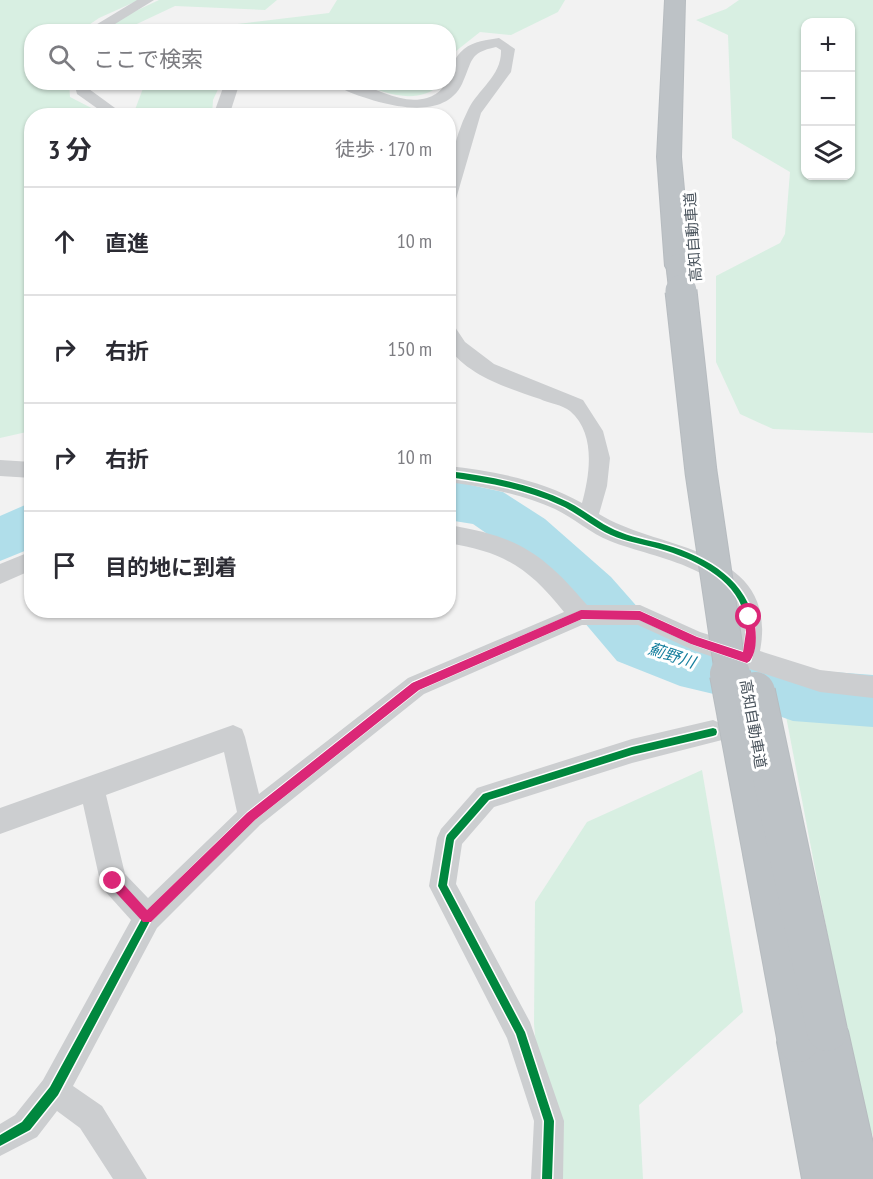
<!DOCTYPE html>
<html lang="ja">
<head>
<meta charset="utf-8">
<style>
  :root { --surface:#fff; --page:#f2f2f3; --text:#2b2b33; --muted:#7c7c81; --line:#e1e1e2 }
  body { margin:0; font-family:"PT Sans Narrow","Noto Sans JP",sans-serif; background:var(--page); color:var(--text) }
  .controls { position:absolute; right:18px; top:18px; display:grid; overflow:hidden; border-radius:12px; box-shadow:0 2px 4px #0004 }
  .controls button { width:54px; height:54px; display:grid; place-items:center; padding:0; border:0; border-bottom:2px solid var(--line); background:var(--surface); color:var(--text); font:30px sans-serif }
  .stop { position:absolute; width:18px; height:18px; margin:-14px; border:4px solid #db2777; border-radius:50%; background:#fff }
  .stop.end { background:#db2777; border-color:#fff; box-shadow:0 2px 6px #0008 }
  .list { margin:0; padding:0; list-style:none }
  h2 { display:flex; justify-content:space-between; align-items:center; height:78px; margin:0; padding:0 24px; font-size:26px }
  h2 small { font-size:20px; font-weight:400; color:var(--muted) }
  .list li { display:grid; grid-template-columns:39px 1fr auto; gap:18px; align-items:center; box-sizing:border-box; height:108px; padding:0 24px; border-top:2px solid var(--line) }
  .list b { display:block; font-size:22px; white-space:nowrap }
  .list em { font-size:20px; font-style:normal; color:var(--muted) }
  .icon { flex:none; width:33px; height:33px; fill:none; stroke:currentColor; stroke-width:2; stroke-linecap:round; stroke-linejoin:round }
  .map { position:relative; flex:none; width:873px; height:1179px; overflow:hidden }
  .search { position:absolute; background:var(--surface); box-shadow:0 2px 4px #0004; left:24px; top:24px; width:432px; height:66px; display:flex; align-items:center; gap:15px; box-sizing:border-box; padding:0 21px; border-radius:24px; color:var(--muted); font-size:22px }
  .panel { position:absolute; background:var(--surface); box-shadow:0 2px 4px #0004; left:24px; top:108px; width:432px; height:510px; border-radius:24px }
  .map>svg:first-child { display:block }
  .green { fill:#d8efe2; fill-rule:evenodd }
  .lines { fill:none; stroke-linecap:round; stroke-linejoin:round }
  .river { fill:#b0deea; fill-rule:evenodd }
  .highway-casing { stroke:#b7bcc0; stroke-width:2 }
  .street { fill:#ccced0; fill-rule:evenodd }
  .highway { fill:#bdc2c6; fill-rule:evenodd }
  .highway-bridge-far2-casing { stroke:#b7bcc0; stroke-width:25; stroke-linecap:butt }
  .highway-bridge-far1-casing { stroke:#b7bcc0; stroke-width:33; stroke-linecap:butt }
  .highway-bridge-casing { stroke:#b7bcc0; stroke-width:42; stroke-linecap:butt }
  .highway-bridge-far2 { stroke:#bdc2c6; stroke-width:23 }
  .highway-bridge-far1 { stroke:#bdc2c6; stroke-width:31 }
  .highway-bridge { stroke:#bdc2c6; stroke-width:40 }
  .cycleway-casing { stroke:#fff; stroke-width:3 }
  .cycleway { fill:#00873e; fill-rule:evenodd }
  .route { fill:#db2777 }
  .labels { text-anchor:middle; stroke-width:6; stroke-linejoin:round; paint-order:stroke }
  .street-label { font-size:15px; fill:#4a545d; stroke:#fff }
  .water-label { font-size:16px; font-style:italic; fill:#167f9e; stroke:#fff }
</style>
</head>
<body>
<div class="map">
<svg width="873" height="1179" viewBox="0 0 873 1179">
  <rect width="100%" height="100%" fill="#f2f2f2"/>
  <g class="green">
    <path d="M0 0H139L99 18 80 31 32 32V82L69 83 70 97 105 115 32 116 31 431 0 438Z"/>
    <path d="M159 0H277L265 10 175 6 122 31 102 32 127 15Z"/>
    <path d="M337 0H565L558 12 511 35 480 32 451 55 449 64 448 32 210 31 221 26 329 13Z"/>
    <path d="M739 0H873V433L773 429 740 414 716 362V276L780 243 785 234 790 172 732 138 728 35 696 20 726 9ZM806 22H850V176H806Z"/>
    <path d="M145 83V82L221 83 213 100 212 115H133Z"/>
    <path d="M359 83H443C417 106 388 94 359 83Z"/>
    <path d="M828 713 873 722V1136L860 1105 786 716Z"/>
    <path d="M702 770 743 1012 639 1105 643 1179H548L534 1024 535 902 587 822Z"/>
  </g>
  <g class="lines">
    <g class="river">
      <path d="M448 480 503 492 545 519 611 577 655 627 793 669 873 675V727L793 721 722 696 680 686 617 661 573 609 509 549 473 524 448 520Z"/>
      <path d="M32 502V548L0 561V516Z"/>
    </g>
    <g class="highway-casing">
      <g id="highway">
        <path d="M665 0H685L681 157 691 266 687 272 678 275 669 272 665 266 657 157Z"/>
        <path d="M827 1010 842 1016 848 1031 873 1143V1179H802L777 1042 783 1027 798 1021 808 1025 812 1016Z"/>
      </g>
    </g>
    <g class="street">
      <path d="M137 0H154L102 32H84Z"/>
      <path d="M499 38 515 49 511 72 481 113 456 199 448 204C448 171 453 140 468 110 478 89 502 76 501 50L496 47C468 53 473 61 462 84 447 115 406 109 379 102 366 98 343 92 333 82 340 82 349 81 356 83 379 89 402 105 427 98 455 89 445 64 464 49 474 41 487 40 499 38Z"/>
      <path d="M74 82H89V89L126 116H108L77 94Z"/>
      <path d="M225 82H240L229 116H213Z"/>
      <path d="M448 325 455 327 465 342 494 364 583 400 603 431 610 458 607 486 599 514C657 551 780 545 760 651L820 670 873 676V698L820 692 695 651 638 625H582L424 694 260 825 157 928 73 1086 102 1106 147 1179H113L80 1128 57 1111 37 1137 0 1156V1124L15 1115 43 1080 131 920 104 890 100 881 83 804 0 834V808L233 725 242 729 245 737 259 794 408 678 564 612C529 568 504 552 448 543V525C517 536 542 552 587 605H640L700 632 738 644C751 568 660 561 610 541 590 533 574 518 555 509 522 494 485 487 448 482V466C493 471 542 480 582 503 590 474 596 433 570 411 563 405 548 403 540 399 508 388 468 376 448 347ZM224 752 237 812 148 898 125 874 106 795Z"/>
      <path d="M0 460 32 462V478L0 476Z"/>
      <path d="M32 551V570L0 584V564Z"/>
      <path d="M713 720 722 724 725 732 722 740 632 763 494 807 462 844 456 884 530 1022 564 1121 563 1179H531L534 1121 507 1038 429 886 437 838 441 829 477 788 632 739Z"/>
    </g>
    <use href="#highway" class="highway"/>
    <g class="highway-bridge-far2-casing">
      <path id="highway-bridge-far2" d="M678 266 681 292"/>
    </g>
    <g class="highway-bridge-far1-casing">
      <path id="highway-bridge-far1" d="M681 291 701 472 731 676"/>
    </g>
    <g class="highway-bridge-casing">
      <g id="highway-bridge">
        <path d="M730 674 798 1042"/>
        <path d="M755 692 827 1031"/>
      </g>
    </g>
    <use href="#highway-bridge-far2" class="highway-bridge-far2"/>
    <use href="#highway-bridge-far1" class="highway-bridge-far1"/>
    <use href="#highway-bridge" class="highway-bridge"/>
    <g class="cycleway-casing">
      <g id="cycleway">
        <path d="M448 471C489 476 531 484 568 502 586 511 601 525 620 532 637 539 655 541 673 547 725 564 769 600 750 661L747 662 692 643 639 618H581L419 689 254 819 150 921 58 1095 30 1130 0 1146V1135L22 1122 50 1087 144 915 248 813 413 683 581 612H640L697 638 744 653C746 640 749 626 744 613 734 577 692 558 660 549 643 544 627 542 611 535 593 527 578 513 560 505 525 489 486 482 448 477Z"/>
        <path d="M713 728 716 729 717 732 716 735 713 736 632 755 489 800 454 840 447 885 525 1032 554 1121 552 1179H542L544 1121 516 1034 438 886 446 838 447 835 483 794 486 793 632 747Z"/>
      </g>
    </g>
    <use href="#cycleway" class="cycleway"/>
  </g>
  <path class="route" d="M581 610 640 611 697 637 743 652 746 632 744 617 749 613 754 617C756 630 759 655 747 663L691 644 639 620 582 619 419 690 255 820 151 922H143L109 885V877H117L147 910 247 813 412 683Z"/>
  <g class="labels">
    <g class="street-label">
      <text transform="translate(693 237) rotate(-94)" y="5">高知自動車道</text>
      <text transform="translate(753 724) rotate(80)" y="5">高知自動車道</text>
    </g>
    <g class="water-label">
      <text transform="translate(672 655) rotate(18)" y="6">薊野川</text>
    </g>
  </g>
</svg>
<div class="controls">
<button>+</button>
<button>−</button>
<button><svg class="icon" aria-label="layers" viewBox="0 0 24 24"><path d="M12 4l9 5-9 5-9-5zM3 14l9 5 9-5"/></svg></button>
</div>
<div class="stop" style="left:749px;top:617px"></div>
<div class="stop end" style="left:113px;top:881px"></div>
<div class="search"><svg class="icon" aria-label="search" viewBox="0 0 24 24"><circle cx="10" cy="10" r="6"/><path d="M15 15l6 6"/></svg>ここで検索</div>
<section class="panel">
<h2>3 分<small>徒歩 · 170 m</small></h2>
<ul class="list">
<li><svg class="icon" aria-label="ahead" viewBox="0 0 24 24"><path d="M12 20V5M6 11l6-6 6 6"/></svg><div><b>直進</b></div><em>10 m</em></li>
<li><svg class="icon" aria-label="right" viewBox="0 0 24 24"><path d="M7 20v-9h11M14 6l5 5-5 5"/></svg><div><b>右折</b></div><em>150 m</em></li>
<li><svg class="icon" aria-label="right" viewBox="0 0 24 24"><path d="M7 20v-9h11M14 6l5 5-5 5"/></svg><div><b>右折</b></div><em>10 m</em></li>
<li><svg class="icon" aria-label="arrive" viewBox="0 0 24 24"><path d="M6 21V4h12l-3 4 3 4H6"/></svg><div><b>目的地に到着</b></div></li>
</ul>
</section>
</div>
</body>
</html>
